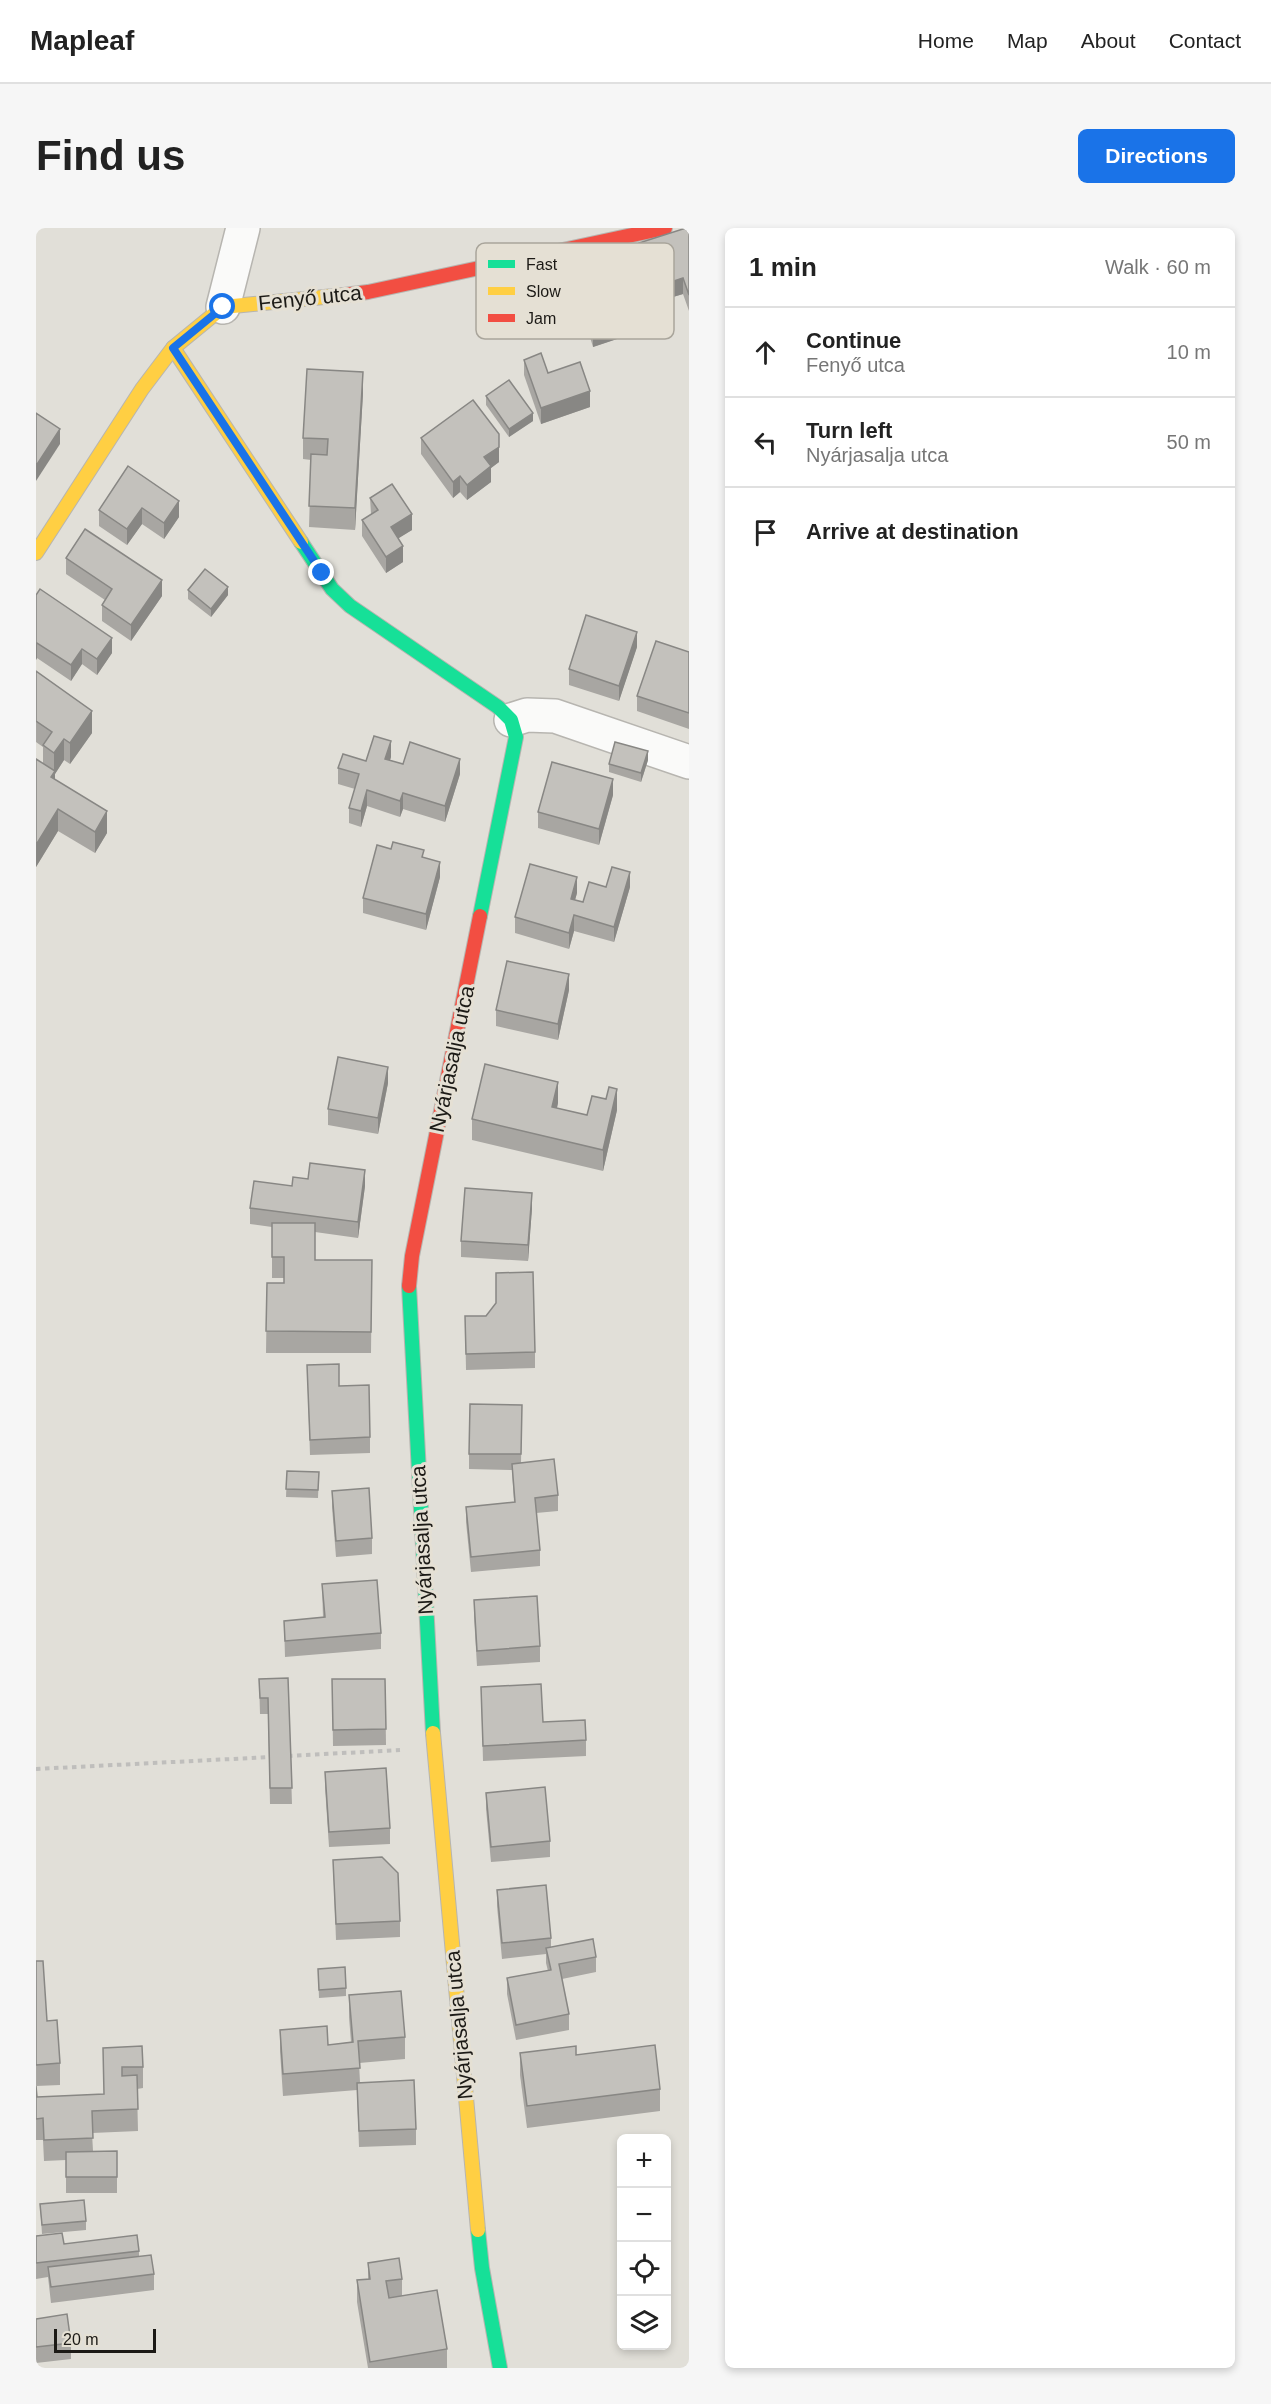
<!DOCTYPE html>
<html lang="en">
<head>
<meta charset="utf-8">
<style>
  :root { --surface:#fff; --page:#f6f6f6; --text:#222; --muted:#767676; --line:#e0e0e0; --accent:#1a73e8 }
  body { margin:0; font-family:Helvetica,sans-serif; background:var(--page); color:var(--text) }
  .controls { position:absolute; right:18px; bottom:18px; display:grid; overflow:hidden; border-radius:9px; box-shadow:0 3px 9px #0003 }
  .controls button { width:54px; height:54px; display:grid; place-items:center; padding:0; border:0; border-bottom:2px solid var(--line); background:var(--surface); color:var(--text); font:30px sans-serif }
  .scale { position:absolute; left:18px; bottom:15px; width:102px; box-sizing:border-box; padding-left:6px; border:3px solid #1c1a16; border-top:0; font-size:16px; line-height:21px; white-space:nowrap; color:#1c1a16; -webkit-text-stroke:4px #e5e0d4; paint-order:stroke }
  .stop { position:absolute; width:18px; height:18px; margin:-14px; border:4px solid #1a73e8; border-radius:50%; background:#fff }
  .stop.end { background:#1a73e8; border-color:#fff; box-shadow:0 2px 6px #0008 }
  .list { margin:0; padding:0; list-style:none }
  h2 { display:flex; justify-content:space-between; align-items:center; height:78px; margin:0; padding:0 24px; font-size:26px }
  h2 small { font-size:20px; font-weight:400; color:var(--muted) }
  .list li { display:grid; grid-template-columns:39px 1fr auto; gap:18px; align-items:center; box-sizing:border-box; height:90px; padding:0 24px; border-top:2px solid var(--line) }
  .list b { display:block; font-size:22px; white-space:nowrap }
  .list p { margin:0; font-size:20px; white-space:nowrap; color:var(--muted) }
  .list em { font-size:20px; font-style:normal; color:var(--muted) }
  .icon { flex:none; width:33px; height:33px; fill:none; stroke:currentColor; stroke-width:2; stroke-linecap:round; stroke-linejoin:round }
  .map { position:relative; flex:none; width:653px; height:2140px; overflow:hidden; border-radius:9px }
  header { display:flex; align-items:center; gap:36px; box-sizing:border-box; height:84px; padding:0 30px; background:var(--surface); border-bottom:2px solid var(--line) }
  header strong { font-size:28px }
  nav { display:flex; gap:33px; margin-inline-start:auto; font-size:21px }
  .intro { display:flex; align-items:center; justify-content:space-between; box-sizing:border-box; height:144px; padding:0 36px }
  h1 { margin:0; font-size:42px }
  .button { padding:15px 27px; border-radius:9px; background:var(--accent); color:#fff; font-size:21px; font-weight:700 }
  main { display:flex; gap:36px; padding:0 36px }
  aside { flex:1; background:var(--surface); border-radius:9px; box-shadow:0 3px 9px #0003 }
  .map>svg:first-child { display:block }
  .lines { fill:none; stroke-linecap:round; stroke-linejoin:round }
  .street-casing { stroke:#b7b5b0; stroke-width:36 }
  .fast-casing { stroke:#b7b5b0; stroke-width:16 }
  .slow-casing { stroke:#b7b5b0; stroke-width:16 }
  .jam-casing { stroke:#b7b5b0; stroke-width:16 }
  .path { stroke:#bfbebc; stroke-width:4; stroke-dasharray:4.5 4.5; stroke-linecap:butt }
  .street { stroke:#fafaf9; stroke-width:33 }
  .fast { stroke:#16e098; stroke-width:14 }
  .slow { stroke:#ffcf43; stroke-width:14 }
  .jam { stroke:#f24e42; stroke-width:14 }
  .wall { fill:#a8a6a2 }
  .shaded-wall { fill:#888784 }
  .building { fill:#c3c1bc; stroke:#888784; stroke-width:1.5 }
  .route { stroke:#1a73e8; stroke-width:8 }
  .labels { text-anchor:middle; stroke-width:6; stroke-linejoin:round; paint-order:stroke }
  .street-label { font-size:21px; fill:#1c1a16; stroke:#e5e0d4 }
  .key { fill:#e5e0d4; stroke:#a9a59b; stroke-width:1.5 }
  .key-label { font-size:16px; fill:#1c1a16 }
</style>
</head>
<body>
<header>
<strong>Mapleaf</strong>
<nav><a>Home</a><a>Map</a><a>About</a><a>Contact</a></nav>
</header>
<div class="intro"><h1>Find us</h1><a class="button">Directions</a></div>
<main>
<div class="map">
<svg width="653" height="2140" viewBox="0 0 653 2140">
  <rect width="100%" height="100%" fill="#e1dfd8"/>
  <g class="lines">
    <g class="street-casing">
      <g id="street">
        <path d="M187 79 207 0"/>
        <path d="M475 492 491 487 519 488 653 534"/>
      </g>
    </g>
    <g class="fast-casing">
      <g id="fast">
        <path d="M265 314 296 361 314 378 462 479 475 492 480 509 444 688"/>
        <path d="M373 1058 397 1505"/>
        <path d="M442 2002 446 2040 464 2140"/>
      </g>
    </g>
    <g class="slow-casing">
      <g id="slow">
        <path d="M137 120 265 314"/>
        <path d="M0 325 106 161 137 120 187 79 308 67"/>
        <path d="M397 1505 442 2002"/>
      </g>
    </g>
    <g class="jam-casing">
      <g id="jam">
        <path d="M308 67 332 64 629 0"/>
        <path d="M373 1058 376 1028 444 688"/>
      </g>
    </g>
    <g class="path">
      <path d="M252 1528 364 1522"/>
      <path d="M0 1541 235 1529"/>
    </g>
    <use href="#street" class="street"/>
    <use href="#fast" class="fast"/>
    <use href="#slow" class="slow"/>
    <use href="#jam" class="jam"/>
  </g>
  <g class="wall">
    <path d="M653 0V83L647 66 617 75 603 31V15Z"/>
    <path d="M566 31 587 109 557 119 546 83 523 90 515 64V48Z"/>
    <path d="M488 132 512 145 554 179 505 196 488 147Z"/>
    <path d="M327 165 319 302 273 299 275 232 267 231V210Z"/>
    <path d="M450 168 497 193 473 209 450 177Z"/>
    <path d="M385 210 463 234 455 240V254L431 272 424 264 417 270 385 226Z"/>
    <path d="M334 270 376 302 362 310 367 334 350 345 326 308V292L335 286Z"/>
    <path d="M143 273V289L128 311 106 296 91 317 63 298V282Z"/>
    <path d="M30 330 126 368 95 413 66 393V377L69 372 30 346Z"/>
    <path d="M152 362 192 367 175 389 152 371Z"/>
    <path d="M0 367 76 425 61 447 46 436 35 453 1 430 0 432Z"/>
    <path d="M601 419 583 473 533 457V441Z"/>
    <path d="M653 424V501L601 483V468Z"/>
    <path d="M0 443 56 505 34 536 28 532 19 546V551L71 605 59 625 22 603 0 639V531L7 536V519L0 514Z"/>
    <path d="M355 529 354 532 367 536 424 546 409 594 367 581 364 589 331 578 325 599 313 595V580L319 561 302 556V540L330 533Z"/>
    <path d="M612 532 605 554 573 544V536Z"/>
    <path d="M577 567 563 617 502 600V584Z"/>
    <path d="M388 630 404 649 390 702 327 685V670Z"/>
    <path d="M570 659H594L578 714 538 703 533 721 479 705V689L541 665 539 672 547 674Z"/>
    <path d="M533 762 522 812 460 798V782Z"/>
    <path d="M352 855 342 906 292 897V881Z"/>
    <path d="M570 871 581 882 567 943 436 912V891L522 875 521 880 551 887Z"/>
    <path d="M329 958 322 1010 279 1004V1032H336L335 1125H230L231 1055H248V1050H236V999L214 996V980Z"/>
    <path d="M496 980 492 1033 425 1029V1013Z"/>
    <path d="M429 1088 499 1124V1140L430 1142Z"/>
    <path d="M271 1137 303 1158 334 1209V1225L274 1227Z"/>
    <path d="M486 1177 485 1235 522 1267V1283L500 1285 504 1322V1338L435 1344 430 1294V1279L478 1274 476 1242 433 1241V1226Z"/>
    <path d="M251 1243 283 1244 282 1270 250 1269Z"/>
    <path d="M296 1263 336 1310V1326L300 1329 296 1279Z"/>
    <path d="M286 1356 345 1405V1421L249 1429 248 1393 287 1390Z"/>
    <path d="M438 1372 504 1418V1434L441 1438 438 1388Z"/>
    <path d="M252 1450 256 1576H234L232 1486H224L223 1451Z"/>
    <path d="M296 1451H349L350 1517 297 1518Z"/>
    <path d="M445 1459 507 1494 550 1512V1528L447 1533Z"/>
    <path d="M289 1544 354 1600V1616L293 1619 289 1559Z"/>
    <path d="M450 1565 514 1613V1629L455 1634 450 1581Z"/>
    <path d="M297 1632 364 1693V1709L300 1712Z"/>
    <path d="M461 1662 515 1710V1719L560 1729V1744L526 1751 533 1786V1802L480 1812 471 1766V1750L512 1743 510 1735V1726L466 1731 461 1678Z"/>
    <path d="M0 1733 11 1793 24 1835V1857L0 1858 1 1869 68 1866 67 1820 107 1839V1860L101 1861 102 1903 56 1905 57 1923H81V1965H30V1932L8 1933 7 1912H0Z"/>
    <path d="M282 1741 310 1760V1768L283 1770Z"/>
    <path d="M313 1767 369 1809V1831L323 1835 324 1854 380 1901V1917L323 1919 321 1862 247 1868 244 1823V1802L292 1817 315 1814 313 1789Z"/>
    <path d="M484 1825 540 1827 624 1861V1883L491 1900 484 1847Z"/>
    <path d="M4 1976 50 1993V2002L6 2006Z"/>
    <path d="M0 2008 28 2016 103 2023V2028L118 2046V2062L15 2075 12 2049 0 2051Z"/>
    <path d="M332 2035 366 2051V2067L411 2121V2140H332L321 2074V2052L332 2051Z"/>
    <path d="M0 2091 35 2115V2131L0 2135Z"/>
  </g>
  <g class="shaded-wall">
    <path d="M647 50V66L617 75V60Z"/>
    <path d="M546 67V83L523 90V75Z"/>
    <path d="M587 93V109L557 119V103Z"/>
    <path d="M327 144V165L319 302V280Z"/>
    <path d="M554 163V179L505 196V180Z"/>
    <path d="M497 185V193L473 209V201Z"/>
    <path d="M24 201V216L0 253V238Z"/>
    <path d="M463 219V234L455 240V254L431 272V257L448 229Z"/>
    <path d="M424 248V264L417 270V254Z"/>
    <path d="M143 273V289L128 311V295Z"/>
    <path d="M106 280V296L91 317V301Z"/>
    <path d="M376 286V302L355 315V299Z"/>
    <path d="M367 318V334L350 345V329Z"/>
    <path d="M126 352V368L95 413V397Z"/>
    <path d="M192 359V367L175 389V381Z"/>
    <path d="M601 404V419L583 473V458Z"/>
    <path d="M76 410V425L61 447V431Z"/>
    <path d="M1 415V430L0 432V417Z"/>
    <path d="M46 421V436L35 453V437Z"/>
    <path d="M56 483V505L34 536V515Z"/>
    <path d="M28 511V532L19 546V565L15 549 18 545V525Z"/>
    <path d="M355 513V529L349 547V531Z"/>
    <path d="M612 523V532L605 554V545Z"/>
    <path d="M424 531V546L409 594V578Z"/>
    <path d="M577 551V567L563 617V601Z"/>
    <path d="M331 562V578L325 599V583Z"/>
    <path d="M367 565V581L364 589V573Z"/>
    <path d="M22 581V603L0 639V617Z"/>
    <path d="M71 583V605L59 625V604Z"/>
    <path d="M404 634V649L390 702V686Z"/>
    <path d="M594 644V659L578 714V699Z"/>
    <path d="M541 649V665L535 686V671Z"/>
    <path d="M538 687V703L533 721V705Z"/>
    <path d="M533 746V762L522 812V796Z"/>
    <path d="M352 839V855L342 906V890Z"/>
    <path d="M522 854V875L516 900V879Z"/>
    <path d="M581 861V882L567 943V922Z"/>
    <path d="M329 942V958L322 1010V994Z"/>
    <path d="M496 965V980L492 1033V1017Z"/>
  </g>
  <g class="building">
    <path d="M650 0H653V67L647 50 617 60 603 15Z"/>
    <path d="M505 125 512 145 544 134 554 163 505 180 488 132Z"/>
    <path d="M271 141 327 144 319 280 273 278 275 226 291 227 292 211 267 210Z"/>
    <path d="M473 152 497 185 473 201 450 168Z"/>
    <path d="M437 172 463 206V219L448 229 455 238 431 257 424 248 417 254 385 210Z"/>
    <path d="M0 185 24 201 0 238Z"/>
    <path d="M92 238 143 273 128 295 106 280 91 301 63 282Z"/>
    <path d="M356 256 376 286 355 299 367 318 350 329 326 292 342 282 334 270Z"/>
    <path d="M49 301 126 352 95 397 66 377 76 361 30 330Z"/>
    <path d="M169 341 192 359 175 381 152 362Z"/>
    <path d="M4 361 76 410 61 431 46 421 35 437 1 415 0 417V367Z"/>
    <path d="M550 387 601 404 583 458 533 441Z"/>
    <path d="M620 413 653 424V485L601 468Z"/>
    <path d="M0 443 56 483 34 515 28 511 18 525 7 517 16 504 0 493Z"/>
    <path d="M338 508 355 513 349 531 367 536 374 514 424 531 409 578 367 565 364 573 331 562 325 583 313 580 323 546 302 540 307 526 330 533Z"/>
    <path d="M579 514 612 523 605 545 573 536Z"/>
    <path d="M0 531 19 543 15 549 71 583 59 604 22 581 0 617Z"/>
    <path d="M516 534 577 551 563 601 502 584Z"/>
    <path d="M357 614 388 622 386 629 404 634 390 686 327 670 341 617 355 621Z"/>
    <path d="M494 636 541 649 535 671 547 674 553 654 570 659 576 639 594 644 578 699 538 687 533 705 479 689Z"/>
    <path d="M471 733 533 746 522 796 460 782Z"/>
    <path d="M302 829 352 839 342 890 292 881Z"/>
    <path d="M449 836 522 854 516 879 551 887 556 868 570 871 573 859 581 861 567 922 436 891Z"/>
    <path d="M274 935 329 942 322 994 214 980 218 953 256 958 257 949 272 951Z"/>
    <path d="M429 960 496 965 492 1017 425 1013Z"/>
    <path d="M236 995H279V1032H336L335 1104 230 1103 231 1055H248V1029H236Z"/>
    <path d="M497 1044 499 1124 430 1126 429 1088H450L460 1075V1045Z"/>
    <path d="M303 1136V1158L333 1157 334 1209 274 1212 271 1137Z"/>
    <path d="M434 1176 486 1177 485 1226H433Z"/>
    <path d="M518 1231 522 1267 499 1270 504 1322 435 1329 430 1279 479 1274 476 1236Z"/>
    <path d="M251 1243 283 1244 282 1262 250 1261Z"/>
    <path d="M333 1260 336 1310 300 1313 296 1263Z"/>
    <path d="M341 1352 345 1405 249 1413 248 1393 289 1389 286 1356Z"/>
    <path d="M501 1368 504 1418 441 1423 438 1372Z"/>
    <path d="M252 1450 256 1560H234L232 1470H224L223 1451Z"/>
    <path d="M296 1451H349L350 1501 297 1502Z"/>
    <path d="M505 1456 507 1494 549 1492 550 1512 447 1518 445 1459Z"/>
    <path d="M350 1540 354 1600 293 1604 289 1544Z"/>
    <path d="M509 1559 514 1613 455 1619 450 1565Z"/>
    <path d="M346 1629 362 1645 364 1693 300 1696 297 1632Z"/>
    <path d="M510 1657 515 1710 466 1715 461 1662Z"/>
    <path d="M557 1711 560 1729 523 1736 533 1786 480 1797 471 1750 515 1742 510 1720Z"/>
    <path d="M0 1733H7L11 1793 21 1792 24 1835 0 1837Z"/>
    <path d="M309 1739 310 1760 283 1762 282 1741Z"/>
    <path d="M365 1763 369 1809 322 1813 324 1840 247 1846 244 1802 291 1798 292 1817 317 1814 313 1767Z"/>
    <path d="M619 1817 624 1861 491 1878 484 1825 540 1818V1827Z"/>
    <path d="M106 1818 107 1839H86V1848L101 1847 102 1881 56 1883 57 1910 8 1912 7 1890 0 1891V1858L1 1869 68 1866 67 1820Z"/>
    <path d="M378 1852 380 1901 323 1903 321 1855Z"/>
    <path d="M81 1923V1949H30V1924Z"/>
    <path d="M48 1972 50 1993 6 1997 4 1976Z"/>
    <path d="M26 2005 28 2016 101 2007 103 2023 0 2035V2008Z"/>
    <path d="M115 2027 118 2046 15 2059 12 2039Z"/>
    <path d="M363 2030 366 2051 350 2053 353 2070 401 2062 411 2121 334 2134 321 2052 334 2051 332 2035Z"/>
    <path d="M31 2086 35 2115 0 2119V2091Z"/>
  </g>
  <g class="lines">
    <path class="route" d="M187 79 137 120 286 345"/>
  </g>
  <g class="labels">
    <g class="street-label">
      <text transform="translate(274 70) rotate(-6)" y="7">Fenyő utca</text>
      <text transform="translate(416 831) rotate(-78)" y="7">Nyárjasalja utca</text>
      <text transform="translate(386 1312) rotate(-93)" y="7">Nyárjasalja utca</text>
      <text transform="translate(423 1797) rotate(-95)" y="7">Nyárjasalja utca</text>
    </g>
  </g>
  <rect x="440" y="15" width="198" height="96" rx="9" class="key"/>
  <rect x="452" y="32" width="27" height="8" fill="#16e098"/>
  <rect x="452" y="59" width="27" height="8" fill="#ffcf43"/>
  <rect x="452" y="86" width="27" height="8" fill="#f24e42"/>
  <g class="key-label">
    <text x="490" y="42">Fast</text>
    <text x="490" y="69">Slow</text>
    <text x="490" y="96">Jam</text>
  </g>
</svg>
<div class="controls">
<button>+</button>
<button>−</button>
<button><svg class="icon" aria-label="locate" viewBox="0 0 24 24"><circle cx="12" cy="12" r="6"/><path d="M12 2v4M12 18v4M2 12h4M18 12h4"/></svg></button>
<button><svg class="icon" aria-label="layers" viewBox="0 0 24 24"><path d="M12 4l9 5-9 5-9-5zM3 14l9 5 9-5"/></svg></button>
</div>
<div class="scale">20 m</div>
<div class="stop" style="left:187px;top:79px"></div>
<div class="stop end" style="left:286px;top:345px"></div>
</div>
<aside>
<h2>1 min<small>Walk · 60 m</small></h2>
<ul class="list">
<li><svg class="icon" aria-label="ahead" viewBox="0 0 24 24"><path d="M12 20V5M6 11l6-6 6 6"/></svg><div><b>Continue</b><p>Fenyő utca</p></div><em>10 m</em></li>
<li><svg class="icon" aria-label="left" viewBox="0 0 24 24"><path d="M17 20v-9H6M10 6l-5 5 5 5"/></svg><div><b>Turn left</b><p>Nyárjasalja utca</p></div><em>50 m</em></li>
<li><svg class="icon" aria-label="arrive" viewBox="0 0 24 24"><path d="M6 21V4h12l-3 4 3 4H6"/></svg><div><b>Arrive at destination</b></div></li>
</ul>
</aside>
</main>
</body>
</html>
